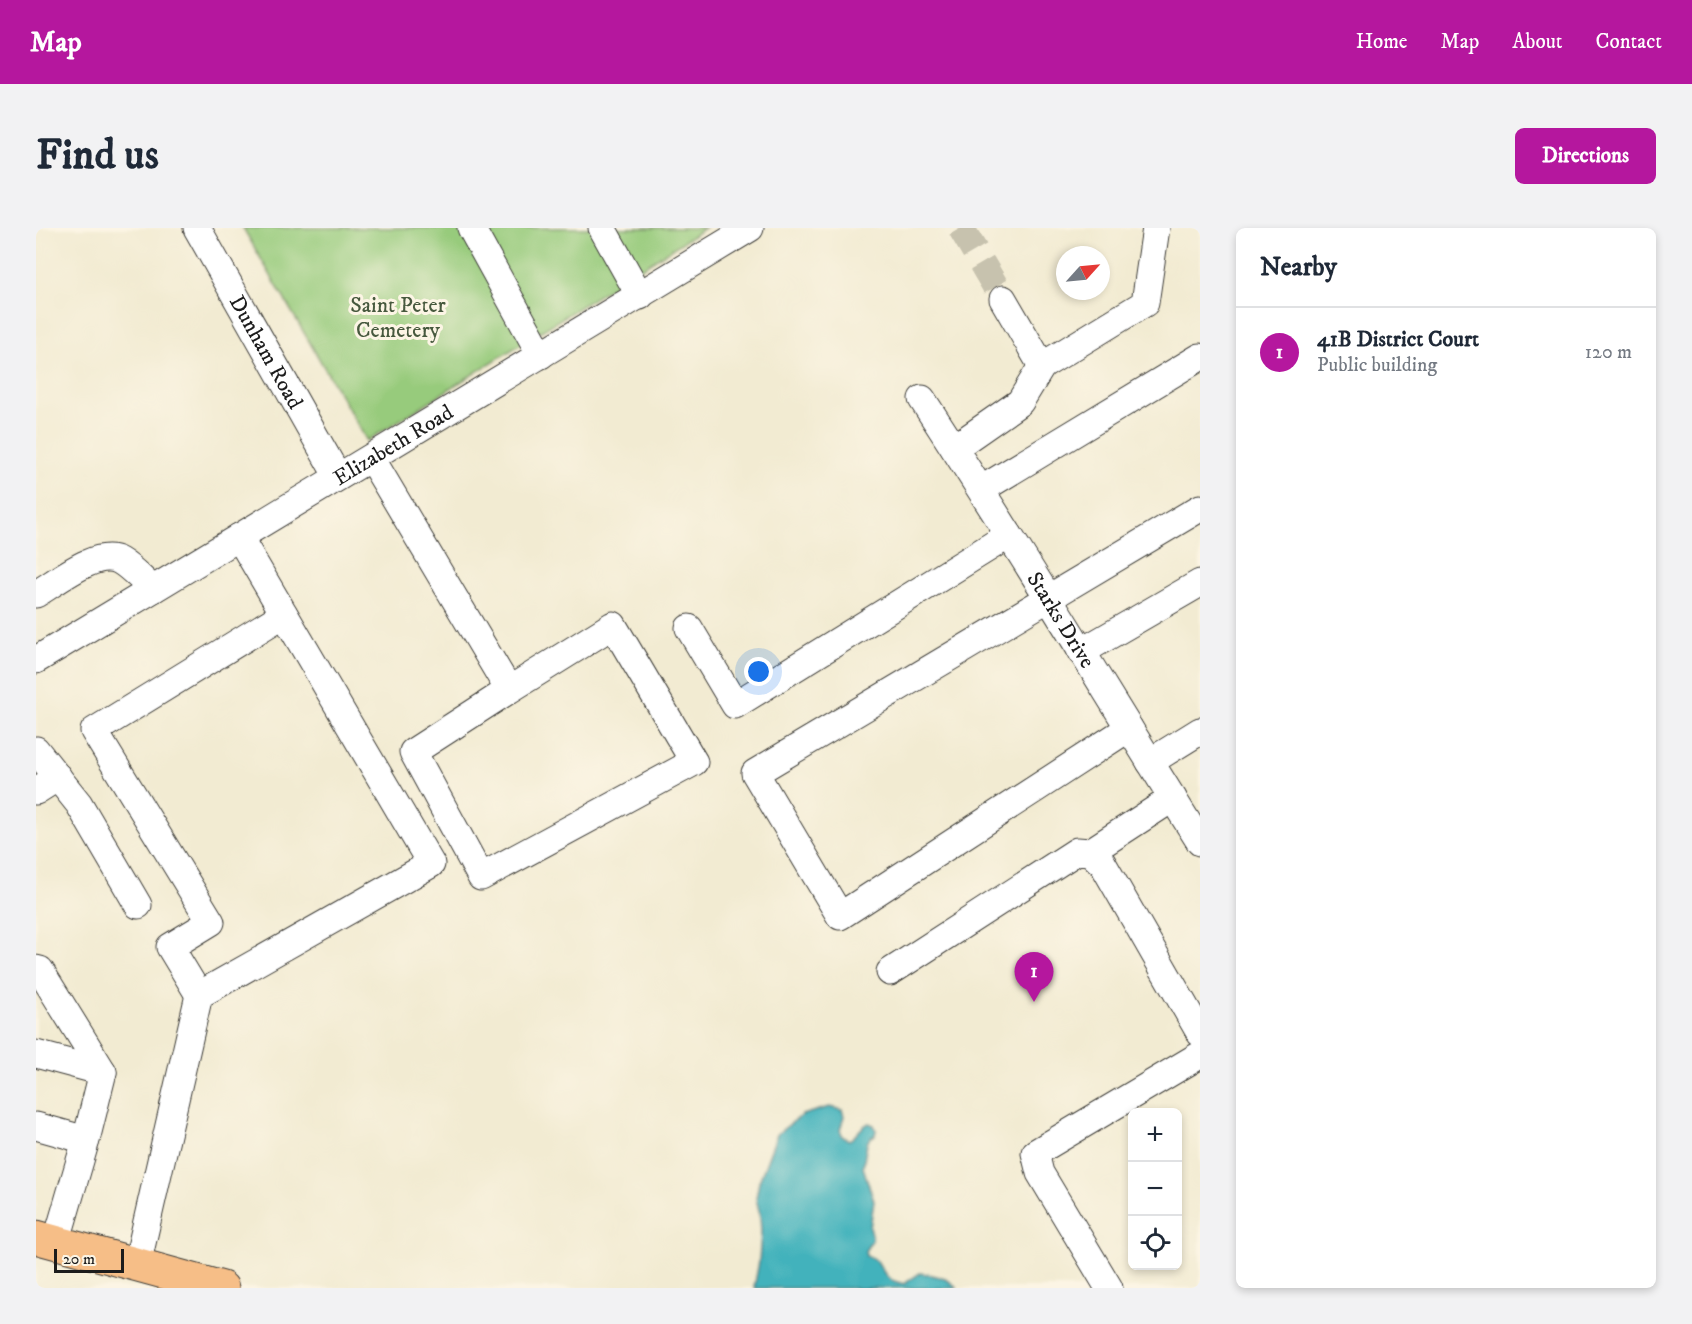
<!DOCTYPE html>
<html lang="en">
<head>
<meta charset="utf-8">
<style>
  :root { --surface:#fff; --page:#f2f2f3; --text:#1f2937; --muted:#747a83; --line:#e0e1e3; --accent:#b5179e }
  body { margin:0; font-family:"IM FELL DW Pica",serif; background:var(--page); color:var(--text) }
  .controls { position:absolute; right:18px; bottom:18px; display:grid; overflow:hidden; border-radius:9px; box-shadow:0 3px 9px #0003 }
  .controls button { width:54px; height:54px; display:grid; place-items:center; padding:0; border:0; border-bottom:2px solid var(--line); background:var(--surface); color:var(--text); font:30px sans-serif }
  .compass { position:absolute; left:1020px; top:18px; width:54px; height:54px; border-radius:50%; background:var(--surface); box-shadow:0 3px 9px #0003; rotate:63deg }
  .scale { position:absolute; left:18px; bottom:15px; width:70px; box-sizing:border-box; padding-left:6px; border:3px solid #1c1c1c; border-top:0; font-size:16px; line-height:21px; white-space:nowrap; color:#1c1c1c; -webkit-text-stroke:4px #fcf5e5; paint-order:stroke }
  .you { position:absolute; left:723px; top:444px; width:21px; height:21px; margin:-15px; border:4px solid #fff; border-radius:50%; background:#1a73e8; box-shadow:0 0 0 9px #1a73e833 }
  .badge { display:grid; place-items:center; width:39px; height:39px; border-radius:50%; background:var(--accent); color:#fff; font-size:20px; font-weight:700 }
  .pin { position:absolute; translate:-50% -50px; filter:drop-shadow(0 2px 3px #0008) }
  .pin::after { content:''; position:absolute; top:32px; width:21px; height:18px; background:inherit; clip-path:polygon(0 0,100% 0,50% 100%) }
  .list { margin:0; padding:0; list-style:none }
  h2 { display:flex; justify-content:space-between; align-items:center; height:78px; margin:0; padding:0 24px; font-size:26px }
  h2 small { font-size:20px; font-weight:400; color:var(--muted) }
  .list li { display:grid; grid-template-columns:39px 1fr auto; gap:18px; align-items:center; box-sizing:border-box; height:90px; padding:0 24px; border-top:2px solid var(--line) }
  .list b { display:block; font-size:22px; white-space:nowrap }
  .list p { margin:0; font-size:20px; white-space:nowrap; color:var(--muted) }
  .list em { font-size:20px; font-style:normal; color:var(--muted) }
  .icon { flex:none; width:33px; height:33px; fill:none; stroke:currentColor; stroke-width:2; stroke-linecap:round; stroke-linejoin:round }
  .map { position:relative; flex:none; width:1164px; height:1060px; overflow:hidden; border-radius:9px }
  header { display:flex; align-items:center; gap:36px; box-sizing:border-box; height:84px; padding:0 30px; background:var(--accent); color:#fff }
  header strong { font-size:28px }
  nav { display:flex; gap:33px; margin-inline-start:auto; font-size:21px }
  .intro { display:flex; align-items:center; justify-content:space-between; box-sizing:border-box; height:144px; padding:0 36px }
  h1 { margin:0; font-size:42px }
  .button { padding:15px 27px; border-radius:9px; background:var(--accent); color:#fff; font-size:21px; font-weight:700 }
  main { display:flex; gap:36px; padding:0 36px }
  aside { flex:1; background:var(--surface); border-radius:9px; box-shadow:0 3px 9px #0003 }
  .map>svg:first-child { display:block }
  .green { fill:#97cb7c; stroke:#5a744c; stroke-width:1.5 }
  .water { fill:#43b2bc; stroke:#30676c; stroke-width:1.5 }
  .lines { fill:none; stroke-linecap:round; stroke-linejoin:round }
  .minor-tunnel { stroke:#c7c2ae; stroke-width:27; stroke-dasharray:27 14; stroke-linecap:butt }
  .minor-casing { stroke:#3c3b37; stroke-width:29 }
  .major-casing { stroke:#3c3b37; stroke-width:35 }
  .minor { stroke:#fff; stroke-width:27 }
  .major { stroke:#f6be87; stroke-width:33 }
  .labels { text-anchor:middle; stroke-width:6; stroke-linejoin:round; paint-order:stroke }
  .park-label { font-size:22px; fill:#47593e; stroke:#fcf5e5 }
  .street-label { font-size:22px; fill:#1c1c1c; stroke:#fcf5e5 }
</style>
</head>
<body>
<header>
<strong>Map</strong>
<nav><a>Home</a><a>Map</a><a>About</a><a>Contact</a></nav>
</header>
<div class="intro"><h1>Find us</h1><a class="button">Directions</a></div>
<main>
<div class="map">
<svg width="1164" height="1060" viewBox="0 0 1164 1060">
  <rect width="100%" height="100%" fill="#fcf5e5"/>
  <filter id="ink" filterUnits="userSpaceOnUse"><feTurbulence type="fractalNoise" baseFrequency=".0167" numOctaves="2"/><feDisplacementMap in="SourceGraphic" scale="12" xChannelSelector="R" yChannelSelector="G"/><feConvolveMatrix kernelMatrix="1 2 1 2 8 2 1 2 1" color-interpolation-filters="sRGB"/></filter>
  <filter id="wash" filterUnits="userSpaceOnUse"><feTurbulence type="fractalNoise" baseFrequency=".008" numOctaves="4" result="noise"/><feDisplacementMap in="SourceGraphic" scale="24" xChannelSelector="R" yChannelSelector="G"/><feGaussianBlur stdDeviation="1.35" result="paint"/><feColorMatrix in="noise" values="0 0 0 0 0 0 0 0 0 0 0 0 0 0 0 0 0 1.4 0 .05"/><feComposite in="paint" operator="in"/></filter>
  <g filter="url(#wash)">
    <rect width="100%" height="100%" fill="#f2ebd2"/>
    <path class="green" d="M207 0H669L331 213Z"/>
    <path class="water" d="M793 879 806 882 808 888 804 902 807 909 813 912C821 908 824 899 833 895L838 897 840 902 839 907 834 910 831 915 827 939 838 973 834 1000 836 1006V1012L829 1023 830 1028 841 1033C851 1049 849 1051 868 1056L884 1045C897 1047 912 1049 921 1060H718L723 1034 725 1004 724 987 720 970 723 954 741 906 766 887Z"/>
  </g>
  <g filter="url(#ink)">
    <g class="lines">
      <path class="minor-tunnel" d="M925 0 967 71"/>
      <g class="minor-casing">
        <g id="minor">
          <path id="s1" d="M161 0 302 249"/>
          <path d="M435 0 505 127"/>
          <path d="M566 0 604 68"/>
          <path d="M967 71 1006 138"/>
          <path id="s2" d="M886 171C982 317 1071 466 1164 614"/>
          <path d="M918 220 984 174 1006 138 1109 75 1120 0"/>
          <path d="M335 230 473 462 377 524 445 649 658 534 577 397 473 462"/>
          <path d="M946 261 1164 129"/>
          <path d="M0 366C21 354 61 320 84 333 96 340 107 353 117 361"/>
          <path d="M653 400 699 477 973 307"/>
          <path d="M1045 424 1164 355"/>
          <path id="s3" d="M0 432 714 0"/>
          <path d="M1093 500 804 688 719 545 1164 280"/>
          <path d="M0 522 43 576 102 677"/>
          <path d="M1114 534 1164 503"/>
          <path d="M0 563 22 549"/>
          <path d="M1054 624 1137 570"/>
          <path d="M0 741 4 742 67 844"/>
          <path d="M854 744 1041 623 1054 624 1067 636 1164 805"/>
          <path d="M163 767 134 719 175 694 58 503 248 386"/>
          <path d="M0 826 67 844 50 912"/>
          <path d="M0 898 50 912 20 1015"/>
          <path d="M101 1037 163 767 395 636 203 309"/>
          <path d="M1073 1060 1004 945 999 925 1164 827"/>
        </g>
      </g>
      <g class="major-casing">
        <path id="major" d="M0 1009 186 1060"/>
      </g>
      <use href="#minor" class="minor"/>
      <use href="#major" class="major"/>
    </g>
  </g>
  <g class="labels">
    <g class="park-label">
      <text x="362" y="84">Saint Peter<tspan x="362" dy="25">Cemetery</tspan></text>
    </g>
    <g class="street-label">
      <text dy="8" stroke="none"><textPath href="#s1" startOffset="142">Dunham Road</textPath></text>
      <text dy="8" stroke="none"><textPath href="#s3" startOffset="417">Elizabeth Road</textPath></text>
      <text dy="8" stroke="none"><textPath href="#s2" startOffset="261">Starks Drive</textPath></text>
    </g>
  </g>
</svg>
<div class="controls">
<button>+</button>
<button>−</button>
<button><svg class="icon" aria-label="locate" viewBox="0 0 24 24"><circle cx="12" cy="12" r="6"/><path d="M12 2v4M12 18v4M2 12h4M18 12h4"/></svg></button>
</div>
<svg class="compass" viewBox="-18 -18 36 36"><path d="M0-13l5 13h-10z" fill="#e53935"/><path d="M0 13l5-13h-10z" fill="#747a83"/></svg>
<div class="scale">20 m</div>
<div class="you"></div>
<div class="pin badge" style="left:998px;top:774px">1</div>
</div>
<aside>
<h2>Nearby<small></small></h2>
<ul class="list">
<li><span class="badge">1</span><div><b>41B District Court</b><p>Public building</p></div><em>120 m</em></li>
</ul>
</aside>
</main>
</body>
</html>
